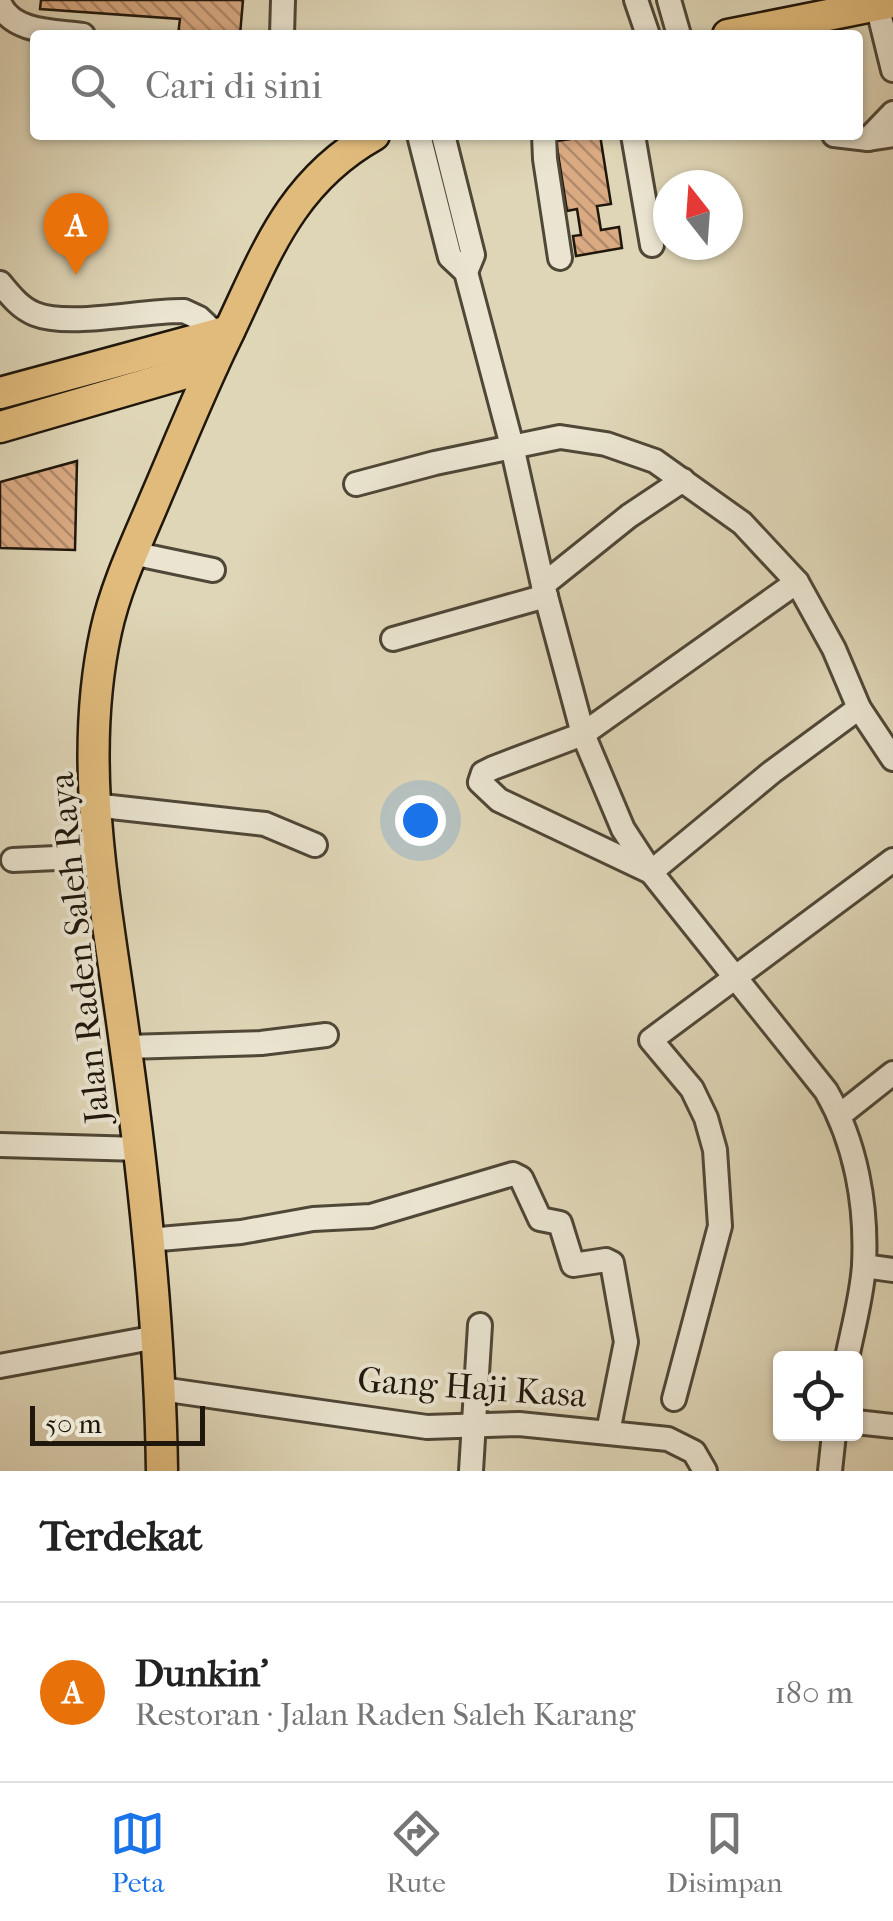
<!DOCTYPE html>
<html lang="id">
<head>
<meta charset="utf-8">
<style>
  :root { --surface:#fff; --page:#f2f2f2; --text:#222; --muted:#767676; --line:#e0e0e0; --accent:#1a73e8 }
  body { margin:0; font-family:"IM FELL French Canon",serif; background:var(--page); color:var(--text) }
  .controls { position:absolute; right:30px; bottom:30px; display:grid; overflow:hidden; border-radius:10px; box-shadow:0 2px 8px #0004 }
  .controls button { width:90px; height:90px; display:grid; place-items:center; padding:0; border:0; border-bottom:2px solid var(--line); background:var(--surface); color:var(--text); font:50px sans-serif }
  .compass { position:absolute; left:653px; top:170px; width:90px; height:90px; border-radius:50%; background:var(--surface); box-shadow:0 2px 8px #0004; rotate:343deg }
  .scale { position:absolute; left:30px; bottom:25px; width:175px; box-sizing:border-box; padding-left:10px; border:5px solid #1f170c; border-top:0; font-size:28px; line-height:35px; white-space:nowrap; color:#1f170c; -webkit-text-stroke:8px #eae4d0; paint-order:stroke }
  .you { position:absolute; left:420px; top:820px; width:35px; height:35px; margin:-25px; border:8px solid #fff; border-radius:50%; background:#1a73e8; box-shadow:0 0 0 15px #1a73e833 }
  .badge { display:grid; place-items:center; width:65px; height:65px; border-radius:50%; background:var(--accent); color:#fff; font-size:32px; font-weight:700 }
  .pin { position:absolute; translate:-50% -82px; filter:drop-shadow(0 2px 5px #0008) }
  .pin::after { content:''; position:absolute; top:52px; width:35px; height:30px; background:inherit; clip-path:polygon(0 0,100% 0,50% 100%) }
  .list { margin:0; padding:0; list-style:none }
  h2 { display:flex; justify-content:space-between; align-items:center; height:130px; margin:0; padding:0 40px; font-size:42px }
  h2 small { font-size:32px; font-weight:400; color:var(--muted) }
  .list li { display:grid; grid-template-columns:65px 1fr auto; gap:30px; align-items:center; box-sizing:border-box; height:180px; padding:0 40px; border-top:2px solid var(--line) }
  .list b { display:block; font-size:38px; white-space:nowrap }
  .list p { margin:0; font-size:32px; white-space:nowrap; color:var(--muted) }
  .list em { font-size:32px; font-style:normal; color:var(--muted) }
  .icon { flex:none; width:55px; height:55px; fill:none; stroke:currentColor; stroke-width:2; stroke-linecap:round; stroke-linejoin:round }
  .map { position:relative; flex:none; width:893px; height:1471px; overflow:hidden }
  .search { position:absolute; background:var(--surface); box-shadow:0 2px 8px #0004; left:30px; right:30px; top:30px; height:110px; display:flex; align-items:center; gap:25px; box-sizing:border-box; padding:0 35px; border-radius:10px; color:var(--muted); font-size:38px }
  .sheet { height:310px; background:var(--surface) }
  nav { display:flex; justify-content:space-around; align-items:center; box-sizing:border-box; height:140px; border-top:2px solid var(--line); background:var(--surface); font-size:28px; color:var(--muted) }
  nav a { display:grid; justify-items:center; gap:5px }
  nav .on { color:var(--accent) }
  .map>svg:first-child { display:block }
  .building { fill:url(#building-back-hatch); stroke:#1f170c; stroke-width:2.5 }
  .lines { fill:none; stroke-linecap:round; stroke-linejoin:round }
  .minor-casing { stroke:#4f4737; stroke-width:28 }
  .major-casing { stroke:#1f170c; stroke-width:35 }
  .minor { stroke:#eae4d0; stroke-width:22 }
  .major { stroke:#e0bb7c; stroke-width:30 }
  .labels { text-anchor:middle; stroke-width:8; stroke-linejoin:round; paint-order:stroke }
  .street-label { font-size:35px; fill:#1f170c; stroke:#eae4d0 }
</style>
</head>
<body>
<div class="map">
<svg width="893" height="1471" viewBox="0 0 893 1471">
  <defs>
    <pattern id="building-back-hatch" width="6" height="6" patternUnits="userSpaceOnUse" patternTransform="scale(2.5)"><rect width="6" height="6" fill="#daaa83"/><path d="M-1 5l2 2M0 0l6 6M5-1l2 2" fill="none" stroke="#b0896a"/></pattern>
  </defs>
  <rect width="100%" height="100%" fill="#dfd6b7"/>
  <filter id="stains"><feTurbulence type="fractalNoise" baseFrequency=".002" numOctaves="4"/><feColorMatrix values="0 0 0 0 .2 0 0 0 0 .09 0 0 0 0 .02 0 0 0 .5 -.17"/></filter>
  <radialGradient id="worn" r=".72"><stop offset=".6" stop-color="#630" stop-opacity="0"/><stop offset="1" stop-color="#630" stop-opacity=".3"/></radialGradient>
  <g class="building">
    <path d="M41 0H243L240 35H178L180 19 40 9Z"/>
    <path d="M600 135 611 204 597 206 601 230 619 227 622 248 576 256 573 236 581 235 577 209 567 211 556 141Z"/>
    <path d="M77 461 75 550 0 548V482Z"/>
  </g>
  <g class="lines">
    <g class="minor-casing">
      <g id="minor">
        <path d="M636 0 648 35"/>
        <path d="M669 0 679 35"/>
        <path d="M0 4C13 33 55 31 83 35"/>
        <path d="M877 5 893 70"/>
        <path d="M282 35 283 0"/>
        <path d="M419 135 450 257 466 272 512 446 543 585 583 734 623 829 651 872 826 1091C856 1143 867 1205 864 1265 862 1296 853 1328 847 1358"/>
        <path d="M443 135 473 255 466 272"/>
        <path d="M544 135 545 159 560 258"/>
        <path d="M633 135 652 245"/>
        <path d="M834 135 868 139 893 135"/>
        <path d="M868 139 893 113"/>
        <path d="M0 283C10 295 20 308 35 314 70 328 143 310 184 311L199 318 217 335"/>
        <path d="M356 484 435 463 560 437 606 444 655 461 742 523 797 582 834 649 859 708 893 759"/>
        <path d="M132 553 213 570"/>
        <path d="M797 582 583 734 493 768 483 773 480 782 499 800 651 872 772 772 859 708"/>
        <path d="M543 585 629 516 683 480"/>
        <path d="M393 639 546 596"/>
        <path d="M93 805 265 824 315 845"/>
        <path d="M13 860 100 856"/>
        <path d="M126 1047 261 1043 326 1035"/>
        <path d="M840 1115 893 1073"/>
        <path d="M0 1145 140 1149"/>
        <path d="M148 1240 241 1232 313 1219 371 1216 513 1174 521 1178 540 1219 560 1223 573 1265 606 1260 612 1263 626 1342 608 1432"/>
        <path d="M864 1266 893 1270"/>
        <path d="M0 1366 157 1337"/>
        <path d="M161 1389 427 1427 519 1424 668 1439 694 1452 705 1471"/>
        <path d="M674 1399 720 1226 715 1150 706 1118 692 1089 651 1040 893 860"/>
        <path d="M856 1422 893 1426"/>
        <path d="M471 1471 480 1325"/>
        <path d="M830 1471 834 1434"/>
      </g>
    </g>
    <g class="major-casing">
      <g id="major">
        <path d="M728 35 893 2"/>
        <path d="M0 393 229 331"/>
        <path d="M0 427 213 365"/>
        <path d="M162 1471C160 1328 145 1185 125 1043 107 907 76 767 106 631 116 585 138 540 156 497 178 446 199 394 223 344 264 260 287 184 374 135"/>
      </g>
    </g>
    <use href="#minor" class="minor"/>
    <use href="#major" class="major"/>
  </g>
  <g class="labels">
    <g class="street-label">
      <text transform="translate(79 948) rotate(-96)" y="12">Jalan Raden Saleh Raya</text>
      <text transform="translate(472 1387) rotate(4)" y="12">Gang Haji Kasa</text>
    </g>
  </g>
  <rect width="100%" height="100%" filter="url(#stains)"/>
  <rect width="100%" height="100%" fill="url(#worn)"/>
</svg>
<div class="controls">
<button><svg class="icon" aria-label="locate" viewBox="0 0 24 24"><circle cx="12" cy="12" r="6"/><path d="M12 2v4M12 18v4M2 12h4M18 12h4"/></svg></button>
</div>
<svg class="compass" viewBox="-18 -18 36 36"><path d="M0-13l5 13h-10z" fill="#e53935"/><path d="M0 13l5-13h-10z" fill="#767676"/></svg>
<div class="scale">50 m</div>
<div class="you"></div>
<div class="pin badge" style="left:76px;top:275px;background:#e8710a">A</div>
<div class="search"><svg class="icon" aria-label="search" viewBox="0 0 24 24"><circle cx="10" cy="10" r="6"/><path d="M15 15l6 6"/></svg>Cari di sini</div>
</div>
<section class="sheet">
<h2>Terdekat<small></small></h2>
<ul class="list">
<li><span class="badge" style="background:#e8710a">A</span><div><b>Dunkin'</b><p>Restoran · Jalan Raden Saleh Karang</p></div><em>180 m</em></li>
</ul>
</section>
<nav>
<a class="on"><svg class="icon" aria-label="map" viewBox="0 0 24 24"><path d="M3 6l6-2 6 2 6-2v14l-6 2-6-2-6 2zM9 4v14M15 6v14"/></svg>Peta</a>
<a><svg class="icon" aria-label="directions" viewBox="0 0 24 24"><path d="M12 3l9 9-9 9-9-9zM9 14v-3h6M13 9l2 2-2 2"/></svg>Rute</a>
<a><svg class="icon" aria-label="saved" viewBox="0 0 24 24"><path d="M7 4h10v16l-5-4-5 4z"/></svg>Disimpan</a>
</nav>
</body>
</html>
